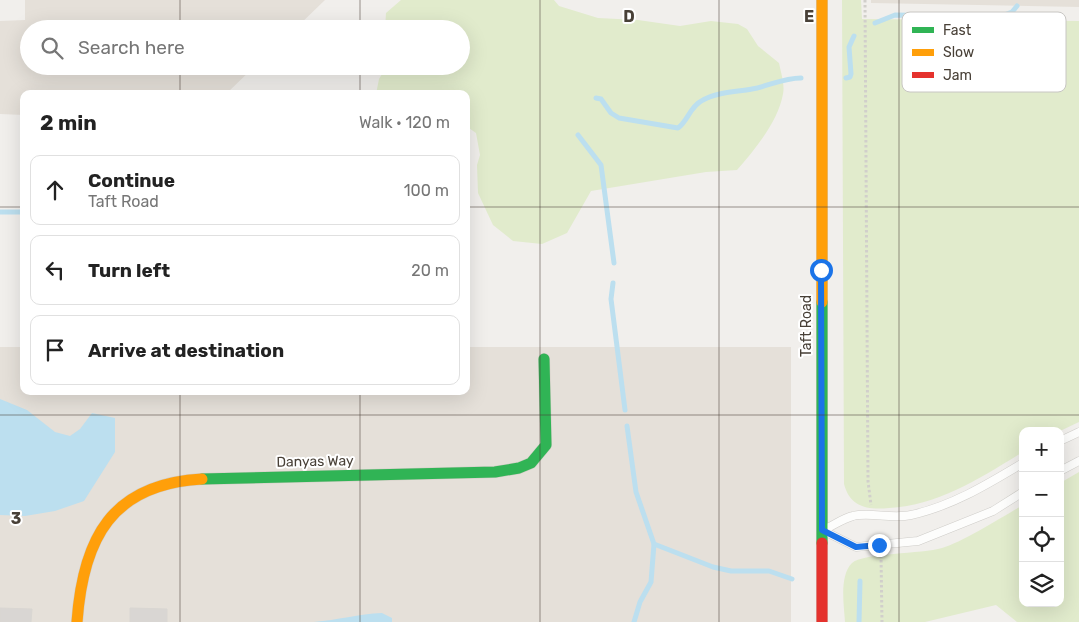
<!DOCTYPE html>
<html lang="en">
<head>
<meta charset="utf-8">
<style>
  :root { --surface:#fff; --page:#f2f2f2; --text:#222; --muted:#767676; --line:#e0e0e0 }
  body { margin:0; font-family:Rubik,sans-serif; background:var(--page); color:var(--text) }
  .controls { position:absolute; right:15px; bottom:15px; display:grid; overflow:hidden; border-radius:10px; box-shadow:0 5px 20px #0002 }
  .controls button { width:45px; height:45px; display:grid; place-items:center; padding:0; border:0; border-bottom:1px solid var(--line); background:var(--surface); color:var(--text); font:25px sans-serif }
  .stop { position:absolute; width:15px; height:15px; margin:-11px; border:4px solid #1a73e8; border-radius:50%; background:#fff }
  .stop.end { background:#1a73e8; border-color:#fff; box-shadow:0 1px 5px #0008 }
  .list { margin:0; padding:0; list-style:none }
  h2 { display:flex; justify-content:space-between; align-items:center; height:65px; margin:0; padding:0 20px; font-size:21px }
  h2 small { font-size:16px; font-weight:400; color:var(--muted) }
  .list li { display:grid; grid-template-columns:32px 1fr auto; gap:15px; align-items:center; box-sizing:border-box; height:70px; margin:0 10px 10px; padding:0 10px; border:1px solid var(--line); border-radius:10px }
  .list b { display:block; font-size:19px; white-space:nowrap }
  .list p { margin:0; font-size:16px; white-space:nowrap; color:var(--muted) }
  .list em { font-size:16px; font-style:normal; color:var(--muted) }
  .icon { flex:none; width:28px; height:28px; fill:none; stroke:currentColor; stroke-width:2; stroke-linecap:round; stroke-linejoin:round }
  .map { position:relative; flex:none; width:1079px; height:622px; overflow:hidden }
  .search { position:absolute; background:var(--surface); box-shadow:0 5px 20px #0002; left:20px; top:20px; width:450px; height:55px; display:flex; align-items:center; gap:12px; box-sizing:border-box; padding:0 18px; border-radius:28px; color:var(--muted); font-size:19px }
  .panel { position:absolute; background:var(--surface); box-shadow:0 5px 20px #0002; left:20px; top:90px; width:450px; height:305px; border-radius:10px }
  .map>svg:first-child { display:block }
  .residential { fill:#e5e0d9 }
  .green { fill:#e1ebcc }
  .water { fill:#bcdfef }
  .lines { fill:none; stroke-linecap:round; stroke-linejoin:round }
  .stream { stroke:#bcdfef; stroke-width:5 }
  .building { fill:#d9d6d3; stroke:#d9d6d2 }
  .lane-casing { stroke:#cfcdc9; stroke-width:9 }
  .fast-casing { stroke:#d0cbc3; stroke-width:12 }
  .slow-casing { stroke:#d0cbc3; stroke-width:12 }
  .jam-casing { stroke:#d0cbc3; stroke-width:12 }
  .path { stroke:#d1cfcb; stroke-width:3; stroke-dasharray:2.5 2.5; stroke-linecap:butt }
  .lane { stroke:#fdfdfc; stroke-width:8 }
  .fast { stroke:#30b455; stroke-width:11 }
  .slow { stroke:#ff9f0a; stroke-width:11 }
  .jam { stroke:#e5322d; stroke-width:11 }
  .route { stroke:#1a73e8; stroke-width:6 }
  .grid { fill:none; stroke:#484037; stroke-width:1; stroke-opacity:0.55 }
  .labels { text-anchor:middle; stroke-width:4; stroke-linejoin:round; paint-order:stroke }
  .street-label { font-size:14px; fill:#484037; stroke:#fff }
  .key { fill:#fff; stroke:#c8c6c3; stroke-width:1 }
  .key-label { font-size:14px; fill:#484037 }
  .grid-label { font-size:16px; text-anchor:middle; font-weight:bold; fill:#484037; stroke:#fff; stroke-width:4; stroke-linejoin:round; paint-order:stroke }
</style>
</head>
<body>
<div class="map">
<svg width="1079" height="622" viewBox="0 0 1079 622">
  <rect width="100%" height="100%" fill="#f1efec"/>
  <g class="residential">
    <path d="M25 0H325L295 29H29V66H255L226 94H24V115L0 114V21L25 20Z"/>
    <path d="M871 0H1079V7L871 3Z"/>
    <path d="M0 347H24V391H466V347H791V622H0Z"/>
  </g>
  <g class="green">
    <path d="M401 0H554L559 6 598 18 638 20 680 26 711 21 738 24 747 29 758 46 779 63C781 73 785 85 783 94 778 122 755 149 737 170L706 172 591 191 567 233 542 244 513 241 493 225 478 193 477 165 480 155 476 133 466 126V94H376L379 79 387 66H461V29H385L386 13Z"/>
    <path d="M842 0H861L862 19 1079 21V422L1060 431H1023V452C980 478 940 505 889 508 867 510 850 507 844 484Z"/>
    <path d="M1079 472V622H1017L996 605 925 622H845C844 605 839 576 852 563 862 553 923 554 942 548 963 542 1002 517 1023 505V603H1060V483Z"/>
  </g>
  <g class="water">
    <path d="M0 399 27 410 55 432 70 436 80 429 92 413 115 418V452L84 501 55 511 25 516 0 515Z"/>
    <path d="M382 613 392 618V622H314C337 620 359 614 382 613Z"/>
  </g>
  <g class="lines">
    <g class="stream">
      <path d="M875 23 895 15 999 17 1012 12 1017 6"/>
      <path d="M846 78 850 77 851 74 849 47 854 36"/>
      <path d="M596 98 601 99 611 113 619 118 678 128C688 121 690 106 703 100 717 92 736 92 752 89 769 86 783 78 801 78"/>
      <path d="M578 135 601 165 614 263"/>
      <path d="M0 212H24"/>
      <path d="M613 283 611 299 625 410"/>
      <path d="M627 426 636 492 654 544 651 582 640 602 634 622"/>
      <path d="M654 544 713 567 731 571H769L792 579"/>
      <path d="M859 622 860 581"/>
    </g>
  </g>
  <g class="building">
    <path d="M0 608 32 609 31 622H0Z"/>
    <path d="M130 608 167 609V622H130Z"/>
  </g>
  <g class="lines">
    <g class="lane-casing">
      <g id="lane">
        <path d="M1060 441 1079 432"/>
        <path d="M1060 471 1079 461"/>
        <path d="M825 529C834 525 844 518 853 516 869 512 892 519 911 515 952 506 988 484 1023 463"/>
        <path d="M824 531 856 547 918 541 993 511 1023 492"/>
      </g>
    </g>
    <g class="fast-casing">
      <g id="fast">
        <path d="M822 302V543"/>
        <path d="M202 479 495 472 519 468 531 463 546 445 544 359"/>
      </g>
    </g>
    <g class="slow-casing">
      <g id="slow">
        <path d="M822 0V302"/>
        <path d="M77 622C83 538 112 484 202 479"/>
      </g>
    </g>
    <g class="jam-casing">
      <path id="jam" d="M822 543V622"/>
    </g>
    <g class="path">
      <path d="M865 0 868 481 871 505"/>
      <path d="M881 555 882 622"/>
    </g>
    <use href="#lane" class="lane"/>
    <use href="#fast" class="fast"/>
    <use href="#slow" class="slow"/>
    <use href="#jam" class="jam"/>
  </g>
  <g class="lines">
    <path class="route" d="M821 270 822 530 856 547 879 545"/>
  </g>
  <path class="grid" d="M180 0V29M360 0V29M540 0V622M719 0V622M899 0V622M180 66V94M360 66V94M0 207H24M466 207H1079M180 391V622M360 391V622M0 415H1079"/>
  <g class="labels">
    <g class="street-label">
      <text transform="translate(806 326) rotate(-90)" y="5">Taft Road</text>
      <text transform="translate(315 461) rotate(-1)" y="5">Danyas Way</text>
    </g>
  </g>
  <rect x="902" y="12" width="164" height="80" rx="8" class="key"/>
  <rect x="912" y="27" width="22" height="6" fill="#30b455"/>
  <rect x="912" y="49" width="22" height="7" fill="#ff9f0a"/>
  <rect x="912" y="72" width="22" height="6" fill="#e5322d"/>
  <g class="key-label">
    <text x="943" y="35">Fast</text>
    <text x="943" y="57">Slow</text>
    <text x="943" y="80">Jam</text>
  </g>
  <g class="grid-label">
    <text x="629" y="22">D</text>
    <text x="809" y="22">E</text>
    <text x="16" y="524">3</text>
  </g>
</svg>
<div class="controls">
<button>+</button>
<button>−</button>
<button><svg class="icon" aria-label="locate" viewBox="0 0 24 24"><circle cx="12" cy="12" r="6"/><path d="M12 2v4M12 18v4M2 12h4M18 12h4"/></svg></button>
<button><svg class="icon" aria-label="layers" viewBox="0 0 24 24"><path d="M12 4l9 5-9 5-9-5zM3 14l9 5 9-5"/></svg></button>
</div>
<div class="stop" style="left:821px;top:270px"></div>
<div class="stop end" style="left:879px;top:545px"></div>
<div class="search"><svg class="icon" aria-label="search" viewBox="0 0 24 24"><circle cx="10" cy="10" r="6"/><path d="M15 15l6 6"/></svg>Search here</div>
<section class="panel">
<h2>2 min<small>Walk · 120 m</small></h2>
<ul class="list">
<li><svg class="icon" aria-label="ahead" viewBox="0 0 24 24"><path d="M12 20V5M6 11l6-6 6 6"/></svg><div><b>Continue</b><p>Taft Road</p></div><em>100 m</em></li>
<li><svg class="icon" aria-label="left" viewBox="0 0 24 24"><path d="M17 20v-9H6M10 6l-5 5 5 5"/></svg><div><b>Turn left</b></div><em>20 m</em></li>
<li><svg class="icon" aria-label="arrive" viewBox="0 0 24 24"><path d="M6 21V4h12l-3 4 3 4H6"/></svg><div><b>Arrive at destination</b></div></li>
</ul>
</section>
</div>
</body>
</html>
